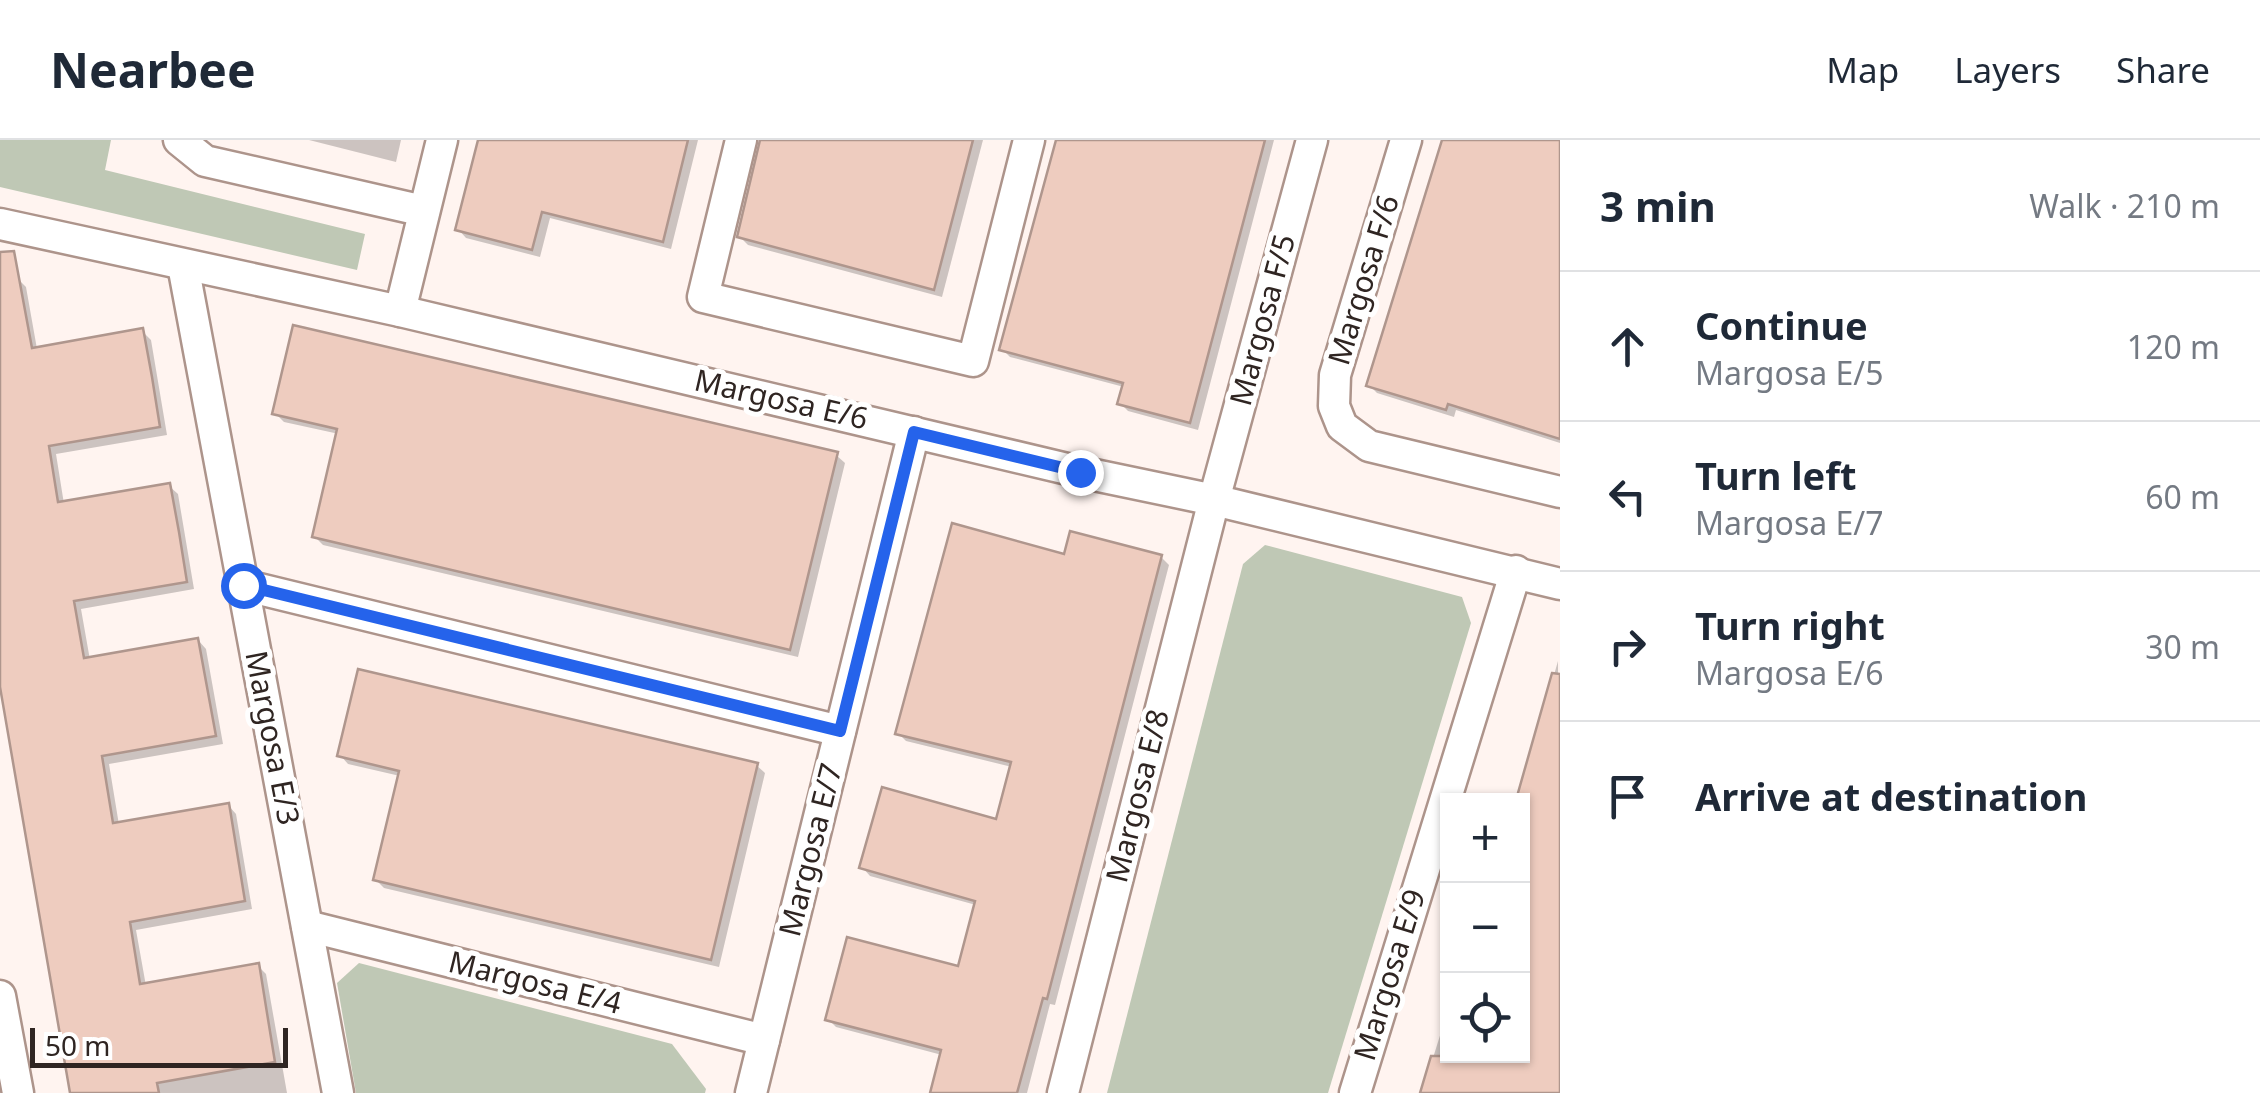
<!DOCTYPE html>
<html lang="en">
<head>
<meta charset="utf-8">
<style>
  :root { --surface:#fff; --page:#f6f6f7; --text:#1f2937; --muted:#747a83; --line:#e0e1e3 }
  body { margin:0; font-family:"Noto Sans",sans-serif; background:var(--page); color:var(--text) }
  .controls { position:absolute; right:30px; bottom:30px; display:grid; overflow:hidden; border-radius:0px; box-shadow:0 2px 8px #0004 }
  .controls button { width:90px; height:90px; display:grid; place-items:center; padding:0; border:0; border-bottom:2px solid var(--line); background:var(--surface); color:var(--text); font:50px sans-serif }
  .scale { position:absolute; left:30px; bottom:25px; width:258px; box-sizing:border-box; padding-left:10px; border:5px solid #2f2522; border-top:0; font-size:28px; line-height:35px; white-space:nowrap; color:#2f2522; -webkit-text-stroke:8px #fff; paint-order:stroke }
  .stop { position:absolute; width:30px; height:30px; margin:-22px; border:8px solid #2563eb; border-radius:50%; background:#fff }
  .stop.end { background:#2563eb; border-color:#fff; box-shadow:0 2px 10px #0008 }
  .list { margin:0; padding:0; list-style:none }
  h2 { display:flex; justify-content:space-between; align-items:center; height:130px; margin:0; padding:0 40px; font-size:42px }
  h2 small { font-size:32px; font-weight:400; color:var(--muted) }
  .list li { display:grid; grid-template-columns:65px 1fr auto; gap:30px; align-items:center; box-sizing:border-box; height:150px; padding:0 40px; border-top:2px solid var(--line) }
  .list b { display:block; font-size:38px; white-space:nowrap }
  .list p { margin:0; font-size:32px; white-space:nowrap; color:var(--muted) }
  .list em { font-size:32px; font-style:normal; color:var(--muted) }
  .icon { flex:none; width:55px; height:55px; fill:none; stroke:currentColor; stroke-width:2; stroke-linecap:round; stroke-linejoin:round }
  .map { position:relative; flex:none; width:1560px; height:953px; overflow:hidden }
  header { display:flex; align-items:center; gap:60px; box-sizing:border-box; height:140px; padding:0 50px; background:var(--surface); border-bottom:2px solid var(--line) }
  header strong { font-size:48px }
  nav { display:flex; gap:55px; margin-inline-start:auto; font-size:35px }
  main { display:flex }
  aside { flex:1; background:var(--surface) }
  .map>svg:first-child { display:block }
  .green { fill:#bfc8b5 }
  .shadow { fill:#0003 }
  .building { fill:#eeccbf; stroke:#af968d; stroke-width:2.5 }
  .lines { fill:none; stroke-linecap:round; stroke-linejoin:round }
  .minor-casing { stroke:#ad948b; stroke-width:35 }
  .minor { stroke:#fff; stroke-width:30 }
  .route { stroke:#2563eb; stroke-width:12 }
  .labels { text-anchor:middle; stroke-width:10; stroke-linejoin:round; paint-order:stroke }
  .street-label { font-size:30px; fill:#2f2522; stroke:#fff }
</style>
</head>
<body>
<header>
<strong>Nearbee</strong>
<nav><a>Map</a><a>Layers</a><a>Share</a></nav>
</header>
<main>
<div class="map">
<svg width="1560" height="953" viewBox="0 0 1560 953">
  <rect width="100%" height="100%" fill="#fff4f0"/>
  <g class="green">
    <path d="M0 0H111L105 30 365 94 357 130 0 47Z"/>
    <path d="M1265 405 1462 457 1471 483 1328 953H1107L1243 424Z"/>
    <path d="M359 823 672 904 706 949 705 953H356L337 843Z"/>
  </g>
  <g class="shadow">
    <path d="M309 0H401L396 22Z"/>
    <path d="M480 0H698L671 109 550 78 540 117 466 98 458 89Z"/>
    <path d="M765 0H983L942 157 748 105 740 97Z"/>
    <path d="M1058 0H1274L1198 290 1128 271 1120 263 1124 247 1010 217 1002 209Z"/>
    <path d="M1445 0H1560V303L1456 270 1454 277 1377 253 1369 245Z"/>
    <path d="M18 139 26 147 37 209 142 191 151 200 167 295 56 314 64 364 169 346 178 354 194 449 81 469 90 520 198 500 206 509 223 604 109 624 119 685 228 665 236 674 252 769 136 790 146 846 258 826 266 834 287 953H72L0 531V142Z"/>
    <path d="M275 273 836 315 845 323 798 517 323 405 315 397 339 294 284 282Z"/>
    <path d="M1066 417H1161L1169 425 1055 865 1050 864 1027 953H932L942 915 836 887 828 879 960 829 976 765 870 736 862 727 998 682 1012 627 906 601 898 593Z"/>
    <path d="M1558 521 1560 953H1422L1448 870V916H1522V660H1518Z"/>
    <path d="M340 615 756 625 765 633 719 827 384 748 376 740 400 636 348 624Z"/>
  </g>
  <g class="building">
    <path d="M478 0H688L663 102 542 72 532 110 455 90Z"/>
    <path d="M760 0H973L934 150 737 97Z"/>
    <path d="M1056 0H1265L1190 283 1117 264 1123 243 999 210Z"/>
    <path d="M1442 0H1560V299L1448 264 1446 270 1366 246Z"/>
    <path d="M14 111 32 208 143 188 152 237 160 287 49 306 58 362 170 343 179 392 187 442 74 461 84 518 198 498 216 596 102 616 113 683 229 663 245 761 130 782 140 844 259 823 267 873 275 922 157 943 159 953H70L54 860 0 547V112Z"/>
    <path d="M293 185 838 312 790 510 312 397 337 289 272 274Z"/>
    <path d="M952 383 1064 414 1070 391 1162 415 1047 859 1043 858 1017 953H930L941 910 825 880 847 797 958 826 975 761 859 728 882 647 996 679 1011 622 895 594Z"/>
    <path d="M358 529 758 623 711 820 373 740 399 631 337 616Z"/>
    <path d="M1552 533 1560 534V953H1420L1431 916H1522V660H1516Z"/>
  </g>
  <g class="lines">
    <g class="minor-casing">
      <g id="minor">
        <path d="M179 0 205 21 424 71"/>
        <path d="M741 0 703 157 973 221 1029 0"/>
        <path d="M1406 0 1335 235 1334 266 1342 286 1369 306 1560 352"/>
        <path d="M0 84 400 171 1080 332 1214 360 1560 444"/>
        <path d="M183 125 338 953"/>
        <path d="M400 171 442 0"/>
        <path d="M243 445 840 591"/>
        <path d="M307 786 764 900"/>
        <path d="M0 856 18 953"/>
        <path d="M751 953 914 292"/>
        <path d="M1063 953 1214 360 1312 0"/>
        <path d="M1355 953 1516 431"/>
      </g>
    </g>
    <use href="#minor" class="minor"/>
  </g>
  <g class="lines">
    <path class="route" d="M243 445 840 591 914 292 1080 332"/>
  </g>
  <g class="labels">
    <g class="street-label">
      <text transform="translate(1364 140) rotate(-73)" y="10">Margosa F/6</text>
      <text transform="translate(1263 180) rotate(-75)" y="10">Margosa F/5</text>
      <text transform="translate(781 260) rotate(13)" y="10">Margosa E/6</text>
      <text transform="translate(272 598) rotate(79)" y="10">Margosa E/3</text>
      <text transform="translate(1138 656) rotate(-76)" y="10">Margosa E/8</text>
      <text transform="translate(811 710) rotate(-76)" y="10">Margosa E/7</text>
      <text transform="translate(1390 835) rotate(-73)" y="10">Margosa E/9</text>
      <text transform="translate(535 843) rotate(14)" y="10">Margosa E/4</text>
    </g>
  </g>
</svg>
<div class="controls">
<button>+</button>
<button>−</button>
<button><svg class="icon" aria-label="locate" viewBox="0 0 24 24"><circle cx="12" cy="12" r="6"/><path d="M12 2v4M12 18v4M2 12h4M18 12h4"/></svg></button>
</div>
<div class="scale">50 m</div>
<div class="stop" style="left:243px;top:445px"></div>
<div class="stop end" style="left:1080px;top:332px"></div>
</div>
<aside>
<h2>3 min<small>Walk · 210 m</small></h2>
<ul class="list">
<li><svg class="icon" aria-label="ahead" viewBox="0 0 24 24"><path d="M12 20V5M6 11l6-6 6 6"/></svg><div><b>Continue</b><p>Margosa E/5</p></div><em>120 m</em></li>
<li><svg class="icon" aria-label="left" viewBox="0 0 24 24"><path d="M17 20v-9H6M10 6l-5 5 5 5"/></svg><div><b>Turn left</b><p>Margosa E/7</p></div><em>60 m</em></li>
<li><svg class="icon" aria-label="right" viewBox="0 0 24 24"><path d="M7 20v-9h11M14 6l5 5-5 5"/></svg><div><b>Turn right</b><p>Margosa E/6</p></div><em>30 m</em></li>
<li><svg class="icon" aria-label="arrive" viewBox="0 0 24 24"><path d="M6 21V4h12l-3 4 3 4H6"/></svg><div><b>Arrive at destination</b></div></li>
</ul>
</aside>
</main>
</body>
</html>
